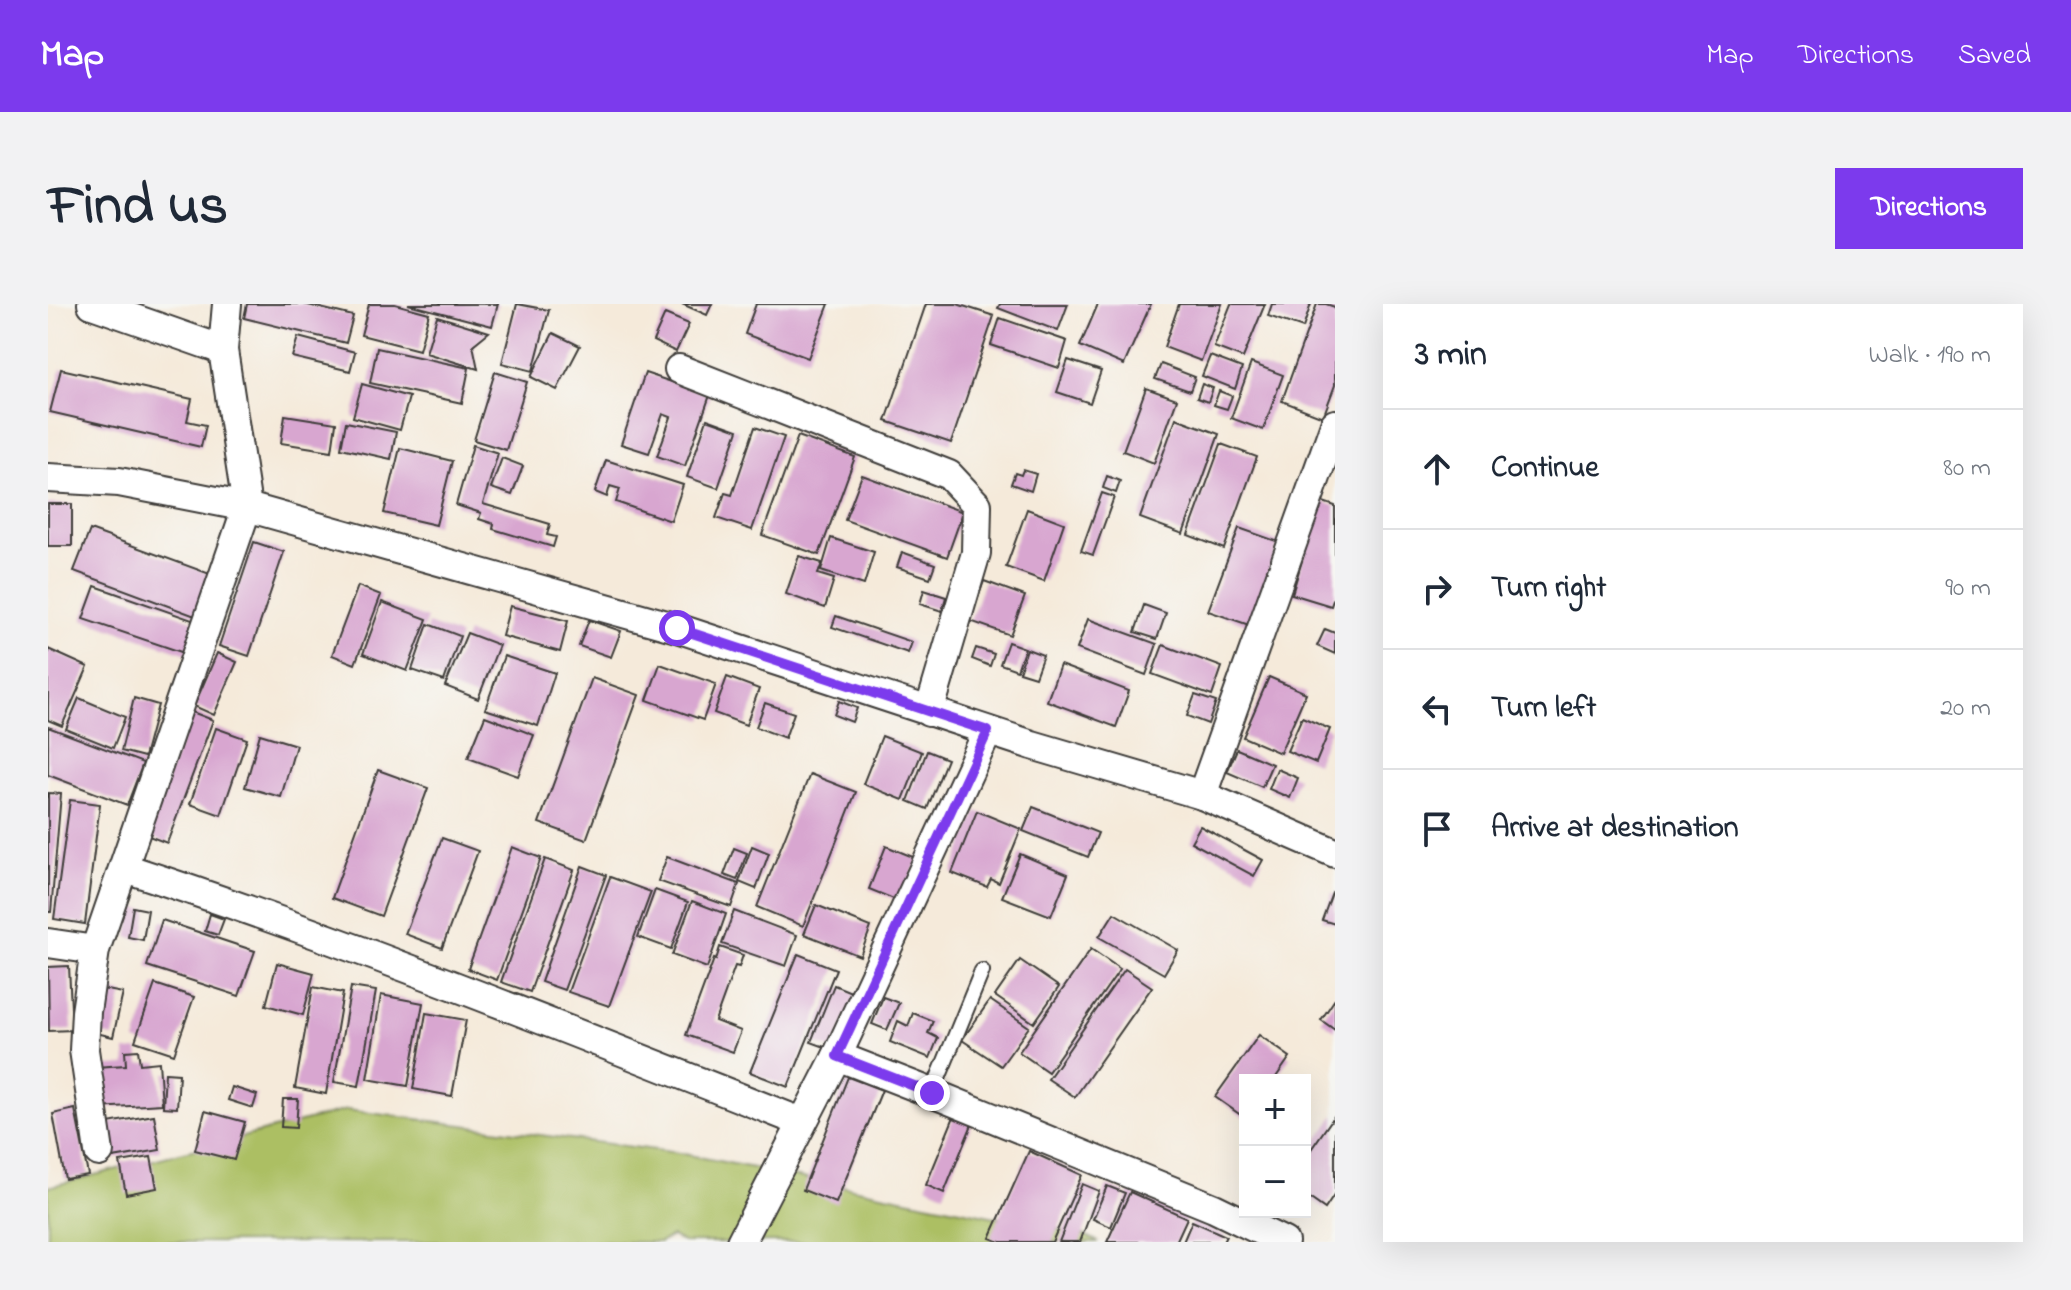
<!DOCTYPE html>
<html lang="en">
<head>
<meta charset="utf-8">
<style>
  :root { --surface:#fff; --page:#f2f2f3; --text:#1f2937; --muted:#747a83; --line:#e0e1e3; --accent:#7c3aed }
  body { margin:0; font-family:"Indie Flower",sans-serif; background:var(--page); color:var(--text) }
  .controls { position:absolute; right:24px; bottom:24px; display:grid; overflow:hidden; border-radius:0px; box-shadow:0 8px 32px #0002 }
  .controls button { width:72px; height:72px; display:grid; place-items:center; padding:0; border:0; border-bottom:2px solid var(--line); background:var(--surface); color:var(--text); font:40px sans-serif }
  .stop { position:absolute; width:24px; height:24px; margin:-18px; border:6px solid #7c3aed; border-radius:50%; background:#fff }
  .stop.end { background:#7c3aed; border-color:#fff; box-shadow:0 2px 8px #0008 }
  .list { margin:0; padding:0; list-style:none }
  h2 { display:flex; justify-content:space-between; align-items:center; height:104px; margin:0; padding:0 32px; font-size:34px }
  h2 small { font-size:26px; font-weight:400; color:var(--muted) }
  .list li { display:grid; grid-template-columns:52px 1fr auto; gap:24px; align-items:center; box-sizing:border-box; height:120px; padding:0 32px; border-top:2px solid var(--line) }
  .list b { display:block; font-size:30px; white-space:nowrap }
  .list em { font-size:26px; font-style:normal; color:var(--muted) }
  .icon { flex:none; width:44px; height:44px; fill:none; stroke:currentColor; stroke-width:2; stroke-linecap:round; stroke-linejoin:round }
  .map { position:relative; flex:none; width:1287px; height:938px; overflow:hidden; border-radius:0px }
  header { display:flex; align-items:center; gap:48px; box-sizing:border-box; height:112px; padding:0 40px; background:var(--accent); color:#fff }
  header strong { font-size:38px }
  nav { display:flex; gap:44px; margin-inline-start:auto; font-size:28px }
  .intro { display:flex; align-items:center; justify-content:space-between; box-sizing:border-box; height:192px; padding:0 48px }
  h1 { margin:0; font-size:56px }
  .button { padding:20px 36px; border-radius:0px; background:var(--accent); color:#fff; font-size:28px; font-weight:700 }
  main { display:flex; gap:48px; padding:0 48px }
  aside { flex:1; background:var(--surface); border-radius:0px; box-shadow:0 8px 32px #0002 }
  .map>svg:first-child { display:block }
  .green { fill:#acbf63; stroke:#646e40; stroke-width:2 }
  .building { fill:#d8a6d0 }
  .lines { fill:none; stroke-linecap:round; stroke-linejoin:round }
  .lane-casing { stroke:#3d3b38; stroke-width:18 }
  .street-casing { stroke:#3d3b38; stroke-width:32 }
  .lane { stroke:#fff; stroke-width:14 }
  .street { stroke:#fff; stroke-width:28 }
  .route { stroke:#7c3aed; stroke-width:10 }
</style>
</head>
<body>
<header>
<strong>Map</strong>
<nav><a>Map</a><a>Directions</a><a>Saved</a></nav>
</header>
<div class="intro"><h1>Find us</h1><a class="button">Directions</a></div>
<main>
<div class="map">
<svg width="1287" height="938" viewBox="0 0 1287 938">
  <rect width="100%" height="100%" fill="#f6f6f2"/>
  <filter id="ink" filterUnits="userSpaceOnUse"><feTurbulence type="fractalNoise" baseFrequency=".0125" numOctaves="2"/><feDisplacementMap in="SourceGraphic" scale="16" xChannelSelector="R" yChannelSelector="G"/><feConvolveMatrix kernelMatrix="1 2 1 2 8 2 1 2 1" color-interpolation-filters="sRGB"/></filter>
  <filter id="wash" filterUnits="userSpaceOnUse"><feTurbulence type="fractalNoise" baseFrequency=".006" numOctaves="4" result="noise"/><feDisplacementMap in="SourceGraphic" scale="32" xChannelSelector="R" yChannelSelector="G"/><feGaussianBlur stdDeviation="1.8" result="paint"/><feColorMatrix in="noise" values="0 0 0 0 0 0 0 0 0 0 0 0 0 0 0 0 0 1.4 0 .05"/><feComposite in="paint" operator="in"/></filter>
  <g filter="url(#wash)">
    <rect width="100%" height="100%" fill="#f5eada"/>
    <path class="green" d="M299 806 631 849 1037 931 1051 938H635L624 932 612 938H0V883Z"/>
    <g id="blocks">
      <g class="building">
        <path d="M199 0H256L305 12 298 39 196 14Z"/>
        <path d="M321 0H347L381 9 371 46 313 31Z"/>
        <path d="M360 0H450L444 22Z"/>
        <path d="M469 0 501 6 485 67 454 59Z"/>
        <path d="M634 0H664L659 11Z"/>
        <path d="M708 0H781L760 54 697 30Z"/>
        <path d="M878 0H909L946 12 903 139 838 117Z"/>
        <path d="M952 0H1020L1010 27 950 4Z"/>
        <path d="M1050 0H1103L1076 61 1032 42Z"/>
        <path d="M1131 0H1174L1153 57 1116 43Z"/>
        <path d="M1183 0H1217L1195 54 1166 43Z"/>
        <path d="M1224 0H1263L1255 24 1220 12Z"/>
        <path d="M1269 0H1278L1287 3V81L1275 113 1234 97Z"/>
        <path d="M617 10 641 20 628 48 605 37Z"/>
        <path d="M389 12 441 28 425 41 430 65 378 49Z"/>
        <path d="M952 14 1019 37 1011 64 943 41Z"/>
        <path d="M505 29 532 42 509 86 483 73Z"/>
        <path d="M250 33 307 48 302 67 244 53Z"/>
        <path d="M329 44 421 64 414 99 322 79Z"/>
        <path d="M1162 52 1194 64 1187 85 1154 72Z"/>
        <path d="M1020 56 1053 67 1042 99 1009 88Z"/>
        <path d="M1203 59 1235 71 1215 126 1183 114Z"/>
        <path d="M1113 60 1147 73 1142 87 1107 75Z"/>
        <path d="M13 65 144 95 139 117 158 121 153 143 2 108Z"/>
        <path d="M447 68 479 78 458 146 426 136Z"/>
        <path d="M597 69 662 91 637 162 609 152 623 113 615 110 601 149 573 140Z"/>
        <path d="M314 80 361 93 352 126 305 113Z"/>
        <path d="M1154 80 1165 84 1160 98 1149 94Z"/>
        <path d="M1098 84 1129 95 1106 159 1075 147Z"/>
        <path d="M1171 87 1184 92 1179 105 1166 101Z"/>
        <path d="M237 111 288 119 284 147 233 139Z"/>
        <path d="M1128 114 1171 130 1135 230 1092 214Z"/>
        <path d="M659 115 690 126 670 184 639 173Z"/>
        <path d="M298 118 348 128 343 155 293 144Z"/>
        <path d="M707 123 736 133 704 226 668 214 677 189 684 191Z"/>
        <path d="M750 132 807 153 771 251 714 231Z"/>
        <path d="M1173 140 1209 153 1176 245 1140 231Z"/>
        <path d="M425 141 450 149 435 200 502 220 499 231 508 233 505 243 445 225 446 220 431 215 433 209 408 201Z"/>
        <path d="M352 144 404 157 388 221 336 209Z"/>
        <path d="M454 154 475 162 464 191 443 184Z"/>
        <path d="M558 156 635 181 623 217 568 198 572 185 562 182 559 193 547 188Z"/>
        <path d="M975 166 988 170 983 187 963 180 967 169 973 171Z"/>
        <path d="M814 171 915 208 899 253 797 216Z"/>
        <path d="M1059 172 1072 177 1068 189 1055 184Z"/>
        <path d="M1054 189 1066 193 1045 251 1033 247Z"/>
        <path d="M1272 197 1287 202V290L1283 302 1244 290Z"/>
        <rect x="0" y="200" width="24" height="42"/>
        <path d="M979 205 1016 219 996 277 958 263Z"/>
        <path d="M1191 224 1231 238 1201 321 1160 307Z"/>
        <path d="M42 226 162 270 147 312 26 267Z"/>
        <path d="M783 234 826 248 816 281 773 267Z"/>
        <path d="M206 238 236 248 201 352 171 342Z"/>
        <path d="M854 248 887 260 882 274 849 263Z"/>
        <path d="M751 252 774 259 770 270 786 275 777 304 738 290Z"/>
        <path d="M936 277 977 292 962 331 922 317Z"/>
        <path d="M47 282 150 318 139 350 35 315Z"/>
        <path d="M310 282 333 291 307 360 284 351Z"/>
        <path d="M876 286 898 293 894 307 872 300Z"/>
        <path d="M334 298 379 315 359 367 315 350Z"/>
        <path d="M1096 301 1118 309 1109 335 1087 328Z"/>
        <path d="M462 302 520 317 512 348 454 332Z"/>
        <path d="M788 312 864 338 860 349 784 323Z"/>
        <path d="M1040 315 1109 340 1098 371 1029 345Z"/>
        <path d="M541 316 573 327 563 353 531 342Z"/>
        <path d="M380 320 412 332 396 377 364 366Z"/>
        <path d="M1277 325 1287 329V350L1269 342Z"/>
        <path d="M419 329 451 341 430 395 397 382Z"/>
        <path d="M960 338 977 344 969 366 952 360Z"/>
        <path d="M1115 341 1174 363 1164 392 1104 370Z"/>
        <path d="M928 344 946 350 942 362 924 355Z"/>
        <path d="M0 345 40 363 14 422 0 416Z"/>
        <path d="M979 345 995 351 987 373 971 368Z"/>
        <path d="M169 349 189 358 166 411 146 402Z"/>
        <path d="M456 352 507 369 490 422 437 405Z"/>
        <path d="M612 360 668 380 655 416 599 396Z"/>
        <path d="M1012 361 1081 387 1068 423 999 397Z"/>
        <path d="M679 373 711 385 698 421 666 409Z"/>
        <path d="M1221 373 1258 389 1232 449 1195 433Z"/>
        <path d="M544 374 591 391 538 536 491 519Z"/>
        <path d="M1147 391 1168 398 1160 420 1139 412Z"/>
        <path d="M31 394 77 413 65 444 18 425Z"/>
        <path d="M86 394 110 401 96 453 73 447Z"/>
        <path d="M791 397 809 404 804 418 786 411Z"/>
        <path d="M717 399 746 409 737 434 708 423Z"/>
        <path d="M144 408 165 416 119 539 98 531Z"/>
        <path d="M437 412 486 431 470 472 420 454Z"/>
        <path d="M1254 413 1282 425 1268 459 1239 447Z"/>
        <path d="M0 423 95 459 79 501 0 471Z"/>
        <path d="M168 424 199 435 173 511 142 500Z"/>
        <path d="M212 430 248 441 233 493 197 483Z"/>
        <path d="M834 432 874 448 855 496 815 480Z"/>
        <path d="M1189 445 1224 460 1214 483 1179 468Z"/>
        <path d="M879 447 899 455 879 505 860 497Z"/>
        <path d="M1229 465 1250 474 1242 494 1221 485Z"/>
        <path d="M330 466 380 484 333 612 284 594Z"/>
        <path d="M762 470 808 488 755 622 709 603Z"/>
        <path d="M0 489 13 490 3 608H0Z"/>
        <path d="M22 496 52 500 37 620 6 615Z"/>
        <path d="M985 503 1050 529 1040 553 975 527Z"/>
        <path d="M929 507 973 525 951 579 943 575 939 583 904 569Z"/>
        <path d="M1152 522 1215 556 1206 572 1143 538Z"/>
        <path d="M394 534 430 547 394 644 357 630Z"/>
        <path d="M704 542 721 549 708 585 691 578Z"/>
        <path d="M838 542 870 555 853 598 821 585Z"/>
        <path d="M464 543 493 554 449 676 420 665Z"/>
        <path d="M686 544 699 549 689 576 676 571Z"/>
        <path d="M972 550 1020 570 1003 612 954 593Z"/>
        <path d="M619 553 691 580 683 603 610 577Z"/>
        <path d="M497 555 526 566 482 688 453 678Z"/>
        <path d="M534 562 558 571 516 686 493 678Z"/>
        <path d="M562 573 603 588 561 702 520 688Z"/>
        <path d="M607 586 640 598 623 645 590 633Z"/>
        <path d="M1284 589 1287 590V620L1274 616Z"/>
        <path d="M644 597 678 610 659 664 624 651Z"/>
        <path d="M768 601 823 623 812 652 756 630Z"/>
        <path d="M85 603 100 606 95 636 80 633Z"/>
        <path d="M686 607 749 631 738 662 674 640Z"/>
        <path d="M1066 609 1130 646 1116 670 1051 633Z"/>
        <path d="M162 610 176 615 170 631 157 627Z"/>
        <path d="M114 616 207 647 191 692 99 662Z"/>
        <path d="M672 643 695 651 691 663 687 662 667 717 693 727 685 748 638 731 666 655 668 656Z"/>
        <path d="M1043 645 1072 665 1000 768 971 748Z"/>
        <path d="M750 650 788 665 740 783 702 768Z"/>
        <path d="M972 656 1011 683 986 719 947 692Z"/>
        <path d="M229 659 266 669 255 711 218 701Z"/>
        <path d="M21 662 24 726 1 727 0 663Z"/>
        <path d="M1077 665 1104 683 1027 793 1000 775Z"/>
        <path d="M107 680 146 693 126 750 87 737Z"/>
        <path d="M786 681 808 690 785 746 763 738Z"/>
        <path d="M265 683 295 689 278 790 247 784Z"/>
        <path d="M303 683 328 687 311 782 286 778Z"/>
        <path d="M54 685 75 689 65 733 44 728Z"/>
        <path d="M333 691 375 699 360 782 319 775Z"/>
        <path d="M835 693 851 699 839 726 824 720Z"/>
        <path d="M1287 695V726L1273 716Z"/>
        <path d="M942 696 981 723 953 762 914 736Z"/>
        <path d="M378 709 418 716 404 792 365 785Z"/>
        <path d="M865 709 885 717 880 729 890 734 882 754 842 738 850 717 860 722Z"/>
        <path d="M1211 731 1242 753 1226 776H1197V814L1167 793Z"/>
        <path d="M90 746 92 760 111 758 114 800 50 804 47 763 78 761 77 747Z"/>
        <path d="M117 769 131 770 129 804 115 803Z"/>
        <path d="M800 773 834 786 788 899 755 886Z"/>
        <path d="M184 783 209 791 205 804 180 796Z"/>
        <path d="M235 795H250L248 824 233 823Z"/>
        <path d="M27 805 40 871 17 875 5 810Z"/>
        <path d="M157 807 197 818 186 856 147 846Z"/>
        <path d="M907 810 925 818 896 889 878 881Z"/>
        <path d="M106 811 112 846 65 854 60 819Z"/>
        <path d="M1287 811V890L1277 905 1257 891V854Z"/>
        <path d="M981 847 1034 871 1004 938H952L942 934Z"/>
        <path d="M103 853 109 884 78 890 72 858Z"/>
        <path d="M1034 880 1051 887 1032 938H1011Z"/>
        <path d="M1059 882 1077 889 1063 923 1045 915Z"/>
        <path d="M1082 888 1139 914 1128 938H1059Z"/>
        <path d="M1144 917 1178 932 1175 938H1135Z"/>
      </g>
    </g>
  </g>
  <g filter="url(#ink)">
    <use href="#blocks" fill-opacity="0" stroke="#3d3b38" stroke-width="2"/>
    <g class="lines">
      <g class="lane-casing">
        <path id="lane" d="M884 789 934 667"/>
      </g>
      <g class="street-casing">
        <g id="street">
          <path d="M44 0 175 46"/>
          <path d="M631 65 901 171 929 201 928 249 881 408"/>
          <path d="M0 174 71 178 199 203 629 324 984 441 1154 491 1287 549"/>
          <path d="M1154 491 1287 120"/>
          <path d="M77 564C306 639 530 730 753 818"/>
          <path d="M0 639 47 646"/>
          <path d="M789 752 884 789 1166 904 1236 938"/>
          <path d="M51 848 36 746 38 708 47 646 199 203 175 46 179 0"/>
          <path d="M693 938 789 752 940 427"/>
        </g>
      </g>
      <use href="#lane" class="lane"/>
      <use href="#street" class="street"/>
    </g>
  </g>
  <g class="lines" filter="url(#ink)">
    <path class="route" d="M629 324 940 427 789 752 884 789"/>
  </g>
</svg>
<div class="controls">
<button>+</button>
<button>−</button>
</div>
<div class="stop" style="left:629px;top:324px"></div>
<div class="stop end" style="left:884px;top:789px"></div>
</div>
<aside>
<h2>3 min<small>Walk · 190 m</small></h2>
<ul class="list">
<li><svg class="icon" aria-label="ahead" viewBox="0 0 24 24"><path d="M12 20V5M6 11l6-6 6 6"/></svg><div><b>Continue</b></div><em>80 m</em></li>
<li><svg class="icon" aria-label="right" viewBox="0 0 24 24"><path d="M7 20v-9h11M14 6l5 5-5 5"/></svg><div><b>Turn right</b></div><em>90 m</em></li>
<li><svg class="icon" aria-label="left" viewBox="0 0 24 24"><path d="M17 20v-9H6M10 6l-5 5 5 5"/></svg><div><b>Turn left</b></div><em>20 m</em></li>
<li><svg class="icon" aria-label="arrive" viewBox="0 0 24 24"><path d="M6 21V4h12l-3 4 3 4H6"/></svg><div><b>Arrive at destination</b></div></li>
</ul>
</aside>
</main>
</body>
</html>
